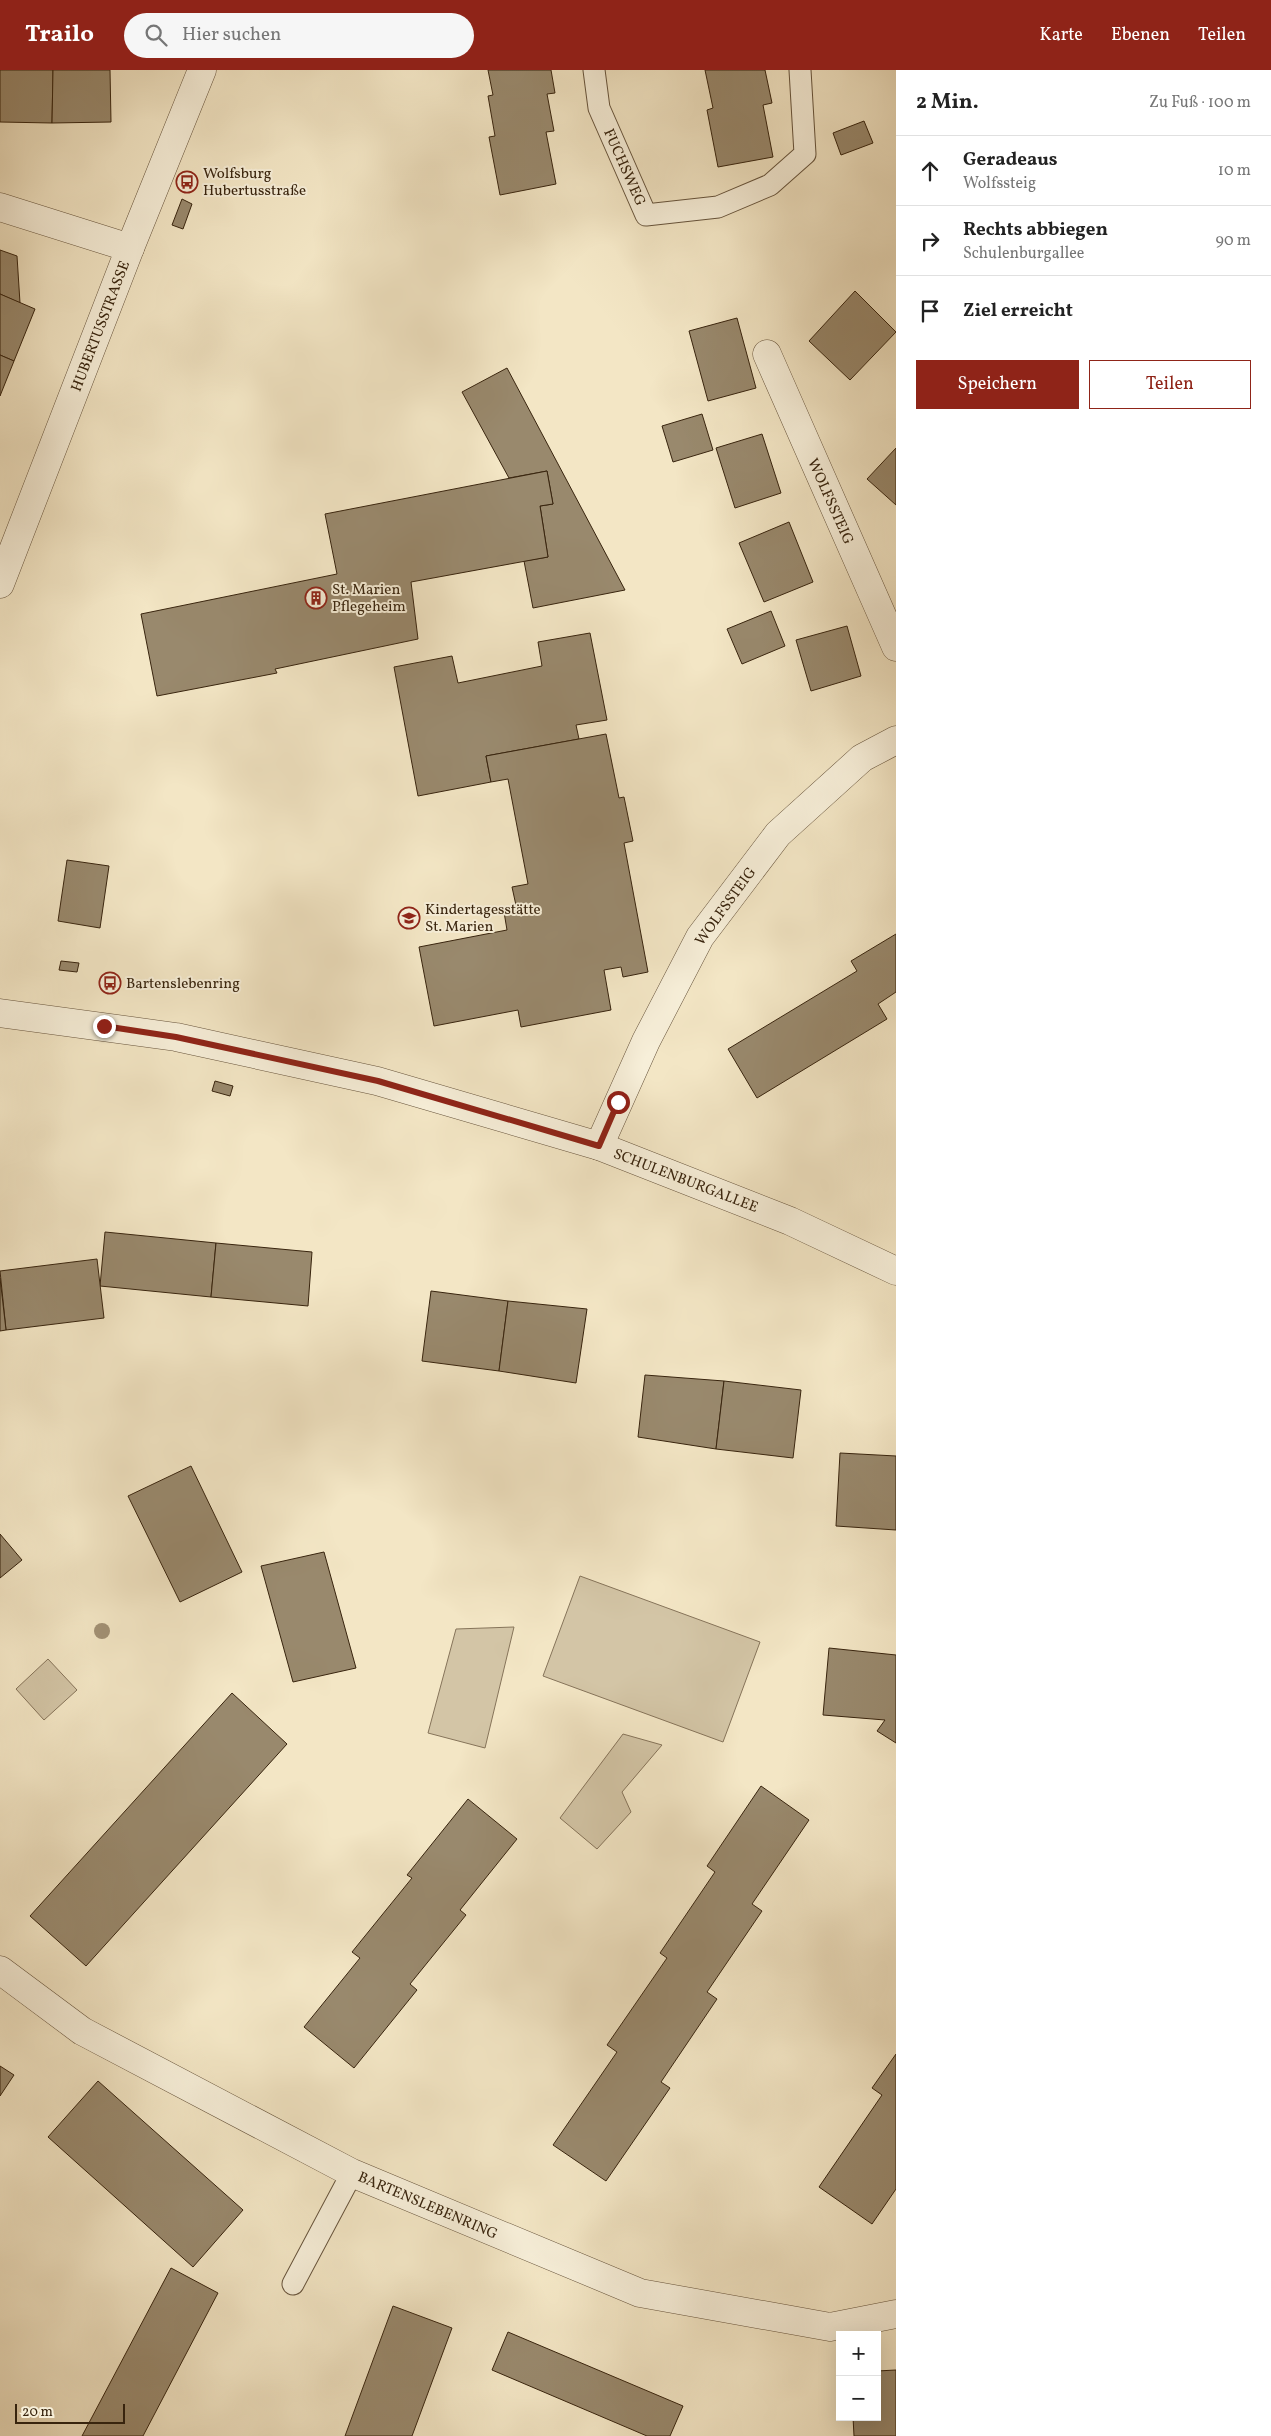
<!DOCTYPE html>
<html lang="de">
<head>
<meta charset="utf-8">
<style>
  :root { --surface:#fff; --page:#f6f6f6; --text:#222; --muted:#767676; --line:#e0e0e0; --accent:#8f2418 }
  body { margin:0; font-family:Vollkorn,serif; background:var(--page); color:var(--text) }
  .controls { position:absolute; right:15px; bottom:15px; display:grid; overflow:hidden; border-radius:0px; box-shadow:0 5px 20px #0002 }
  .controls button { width:45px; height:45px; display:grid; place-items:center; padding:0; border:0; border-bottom:1px solid var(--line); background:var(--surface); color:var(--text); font:25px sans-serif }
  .scale { position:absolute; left:15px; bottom:12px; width:110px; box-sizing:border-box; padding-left:5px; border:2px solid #38240e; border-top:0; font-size:14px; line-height:18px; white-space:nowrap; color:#38240e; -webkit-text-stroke:4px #f7efd9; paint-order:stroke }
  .stop { position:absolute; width:15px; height:15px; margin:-11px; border:4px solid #8f2418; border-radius:50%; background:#fff }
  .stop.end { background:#8f2418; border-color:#fff; box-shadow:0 1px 5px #0008 }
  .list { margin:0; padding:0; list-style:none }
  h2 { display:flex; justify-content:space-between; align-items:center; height:65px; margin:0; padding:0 20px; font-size:21px }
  h2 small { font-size:16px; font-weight:400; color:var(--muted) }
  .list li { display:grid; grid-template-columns:32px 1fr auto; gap:15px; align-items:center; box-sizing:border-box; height:70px; padding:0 20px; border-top:1px solid var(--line) }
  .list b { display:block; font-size:19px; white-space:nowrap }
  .list p { margin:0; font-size:16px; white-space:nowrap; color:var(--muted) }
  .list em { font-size:16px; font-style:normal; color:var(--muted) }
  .actions { display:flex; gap:10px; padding:15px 20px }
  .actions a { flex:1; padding:11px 0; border:1px solid var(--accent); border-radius:0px; text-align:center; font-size:18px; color:var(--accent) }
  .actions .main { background:var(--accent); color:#fff }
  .icon { flex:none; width:28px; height:28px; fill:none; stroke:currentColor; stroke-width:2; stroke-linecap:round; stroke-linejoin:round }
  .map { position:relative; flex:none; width:896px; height:2366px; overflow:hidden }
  header { display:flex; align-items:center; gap:30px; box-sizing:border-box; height:70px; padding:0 25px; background:var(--accent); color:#fff }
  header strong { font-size:24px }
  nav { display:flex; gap:28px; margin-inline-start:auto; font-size:18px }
  .search { width:350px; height:45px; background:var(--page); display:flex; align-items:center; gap:12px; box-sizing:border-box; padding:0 18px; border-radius:28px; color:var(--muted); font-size:19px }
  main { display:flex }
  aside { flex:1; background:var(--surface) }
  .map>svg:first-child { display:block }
  .green { fill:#d3c5a6; stroke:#86745a }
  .building { fill:#99896d; stroke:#38240e }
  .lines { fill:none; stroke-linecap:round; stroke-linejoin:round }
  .service-casing { stroke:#67543c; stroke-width:23 }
  .minor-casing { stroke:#67543c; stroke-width:29 }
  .tertiary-casing { stroke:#67543c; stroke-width:29 }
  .service { stroke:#f7efd9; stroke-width:21 }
  .minor { stroke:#f7efd9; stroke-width:28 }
  .tertiary { stroke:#f7efd9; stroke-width:28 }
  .tree { fill:#a29175 }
  .route { stroke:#8f2418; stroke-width:6 }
  .labels { text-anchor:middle; stroke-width:4; stroke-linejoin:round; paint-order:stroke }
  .street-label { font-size:15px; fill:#38240e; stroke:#f7efd9 }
  .poi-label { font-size:15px; fill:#38240e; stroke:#f7efd9; text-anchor:start }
</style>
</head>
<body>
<header>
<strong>Trailo</strong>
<div class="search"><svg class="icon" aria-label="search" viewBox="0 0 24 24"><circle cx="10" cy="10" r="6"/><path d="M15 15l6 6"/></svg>Hier suchen</div>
<nav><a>Karte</a><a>Ebenen</a><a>Teilen</a></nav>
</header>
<main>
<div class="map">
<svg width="896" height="2366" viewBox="0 0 896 2366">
  <rect width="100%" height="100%" fill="#f3e6c5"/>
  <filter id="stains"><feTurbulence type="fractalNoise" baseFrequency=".004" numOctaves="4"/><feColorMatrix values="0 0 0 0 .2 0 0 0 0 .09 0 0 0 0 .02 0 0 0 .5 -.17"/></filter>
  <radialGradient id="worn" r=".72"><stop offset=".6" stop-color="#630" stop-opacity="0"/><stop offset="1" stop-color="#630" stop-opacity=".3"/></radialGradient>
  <g class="green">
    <path d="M580 1506 760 1572 723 1672 543 1606Z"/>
    <path d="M514 1557 485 1678 428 1663 456 1559Z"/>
    <path d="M48 1589 77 1620 44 1650 16 1619Z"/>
    <path d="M623 1664 662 1675 622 1722 631 1742 597 1779 560 1748Z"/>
  </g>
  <g class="building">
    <path d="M0 0H53L52 53 0 52Z"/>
    <path d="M53 0H110L111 52 52 53Z"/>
    <path d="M488 0H551L555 23 547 24 554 61 546 62 556 114 500 125 489 67 495 66 488 26 493 25Z"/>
    <path d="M705 0H765L772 33 763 35 773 87 718 97 707 40 713 38Z"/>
    <path d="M864 51 873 73 841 85 833 63Z"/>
    <path d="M182 129 192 134 183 159 172 155Z"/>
    <path d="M0 180 17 186 20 233 0 224Z"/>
    <path d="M855 221 896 262 850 310 809 271Z"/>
    <path d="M0 224 35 239 14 291 0 285Z"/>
    <path d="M737 248 756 318 708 331 689 261Z"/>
    <path d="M0 285 14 291 0 326Z"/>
    <path d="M507 298 625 520 533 538 524 491 548 487 540 436 553 434 547 401 509 408 462 322Z"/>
    <path d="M702 344 713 380 673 392 662 356Z"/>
    <path d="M762 364 781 423 735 438 716 378Z"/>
    <path d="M896 378V435L867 409Z"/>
    <path d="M547 401 553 434 540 436 548 487 411 512 418 569 275 599 277 603 157 626 141 544 337 504 325 444Z"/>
    <path d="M789 452 813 512 764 532 739 473Z"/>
    <path d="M771 541 785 576 742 594 727 559Z"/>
    <path d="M847 556 861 606 811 621 796 570Z"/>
    <path d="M590 563 607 650 576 655 579 669 486 686 491 712 418 726 394 597 452 586 458 613 542 596 538 572Z"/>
    <path d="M606 664 619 728 624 727 633 771 624 773 648 902 623 907 621 897 604 900 611 940 521 957 518 940 434 956 419 877 507 860 504 842 517 840 512 817 528 814 508 709 491 712 486 686Z"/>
    <path d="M67 790 109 796 100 858 58 851Z"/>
    <path d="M896 864V922L878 934 887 949 757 1028 728 979 857 901 851 891Z"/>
    <path d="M61 891 79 893 77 902 59 900Z"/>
    <path d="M215 1011 233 1016 230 1026 212 1021Z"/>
    <path d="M105 1162 216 1173 211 1227 100 1216Z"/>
    <path d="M216 1173 312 1182 308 1236 211 1227Z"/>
    <path d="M97 1189 104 1248 6 1260 0 1201Z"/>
    <path d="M0 1208 6 1260 0 1261Z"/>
    <path d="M431 1221 508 1231 499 1301 422 1291Z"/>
    <path d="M508 1231 587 1239 576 1313 499 1301Z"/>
    <path d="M645 1305 724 1311 716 1379 638 1367Z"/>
    <path d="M724 1311 801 1320 793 1388 716 1379Z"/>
    <path d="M840 1383 896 1386V1460L836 1456Z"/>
    <path d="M191 1396 242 1502 180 1532 128 1426Z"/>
    <path d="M0 1464 22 1490 0 1508Z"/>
    <path d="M324 1482 356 1598 293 1612 261 1496Z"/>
    <path d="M829 1578 896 1585V1673L877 1661 885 1650 823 1645Z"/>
    <path d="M232 1623 287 1674 86 1896 30 1846Z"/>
    <path d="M761 1716 809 1750 752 1834 762 1841 707 1922 717 1929 661 2012 670 2018 606 2111 553 2075 617 1982 607 1975 667 1888 660 1883 715 1802 707 1796Z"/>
    <path d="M468 1729 517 1769 460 1840 466 1845 410 1914 417 1920 354 1998 304 1957 360 1888 352 1882 412 1808 407 1805Z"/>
    <path d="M896 1984V2119L872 2154 819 2117 882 2025 872 2018Z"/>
    <path d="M0 1996 14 2005 0 2026Z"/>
    <path d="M98 2011 243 2140 193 2197 48 2067Z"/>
    <path d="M171 2198 218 2223 143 2366H82Z"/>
    <path d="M393 2236 452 2258 412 2366H345Z"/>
    <path d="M508 2262 683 2336 670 2366H647L492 2300Z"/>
    <path d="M896 2300V2366H854L853 2347H877V2301Z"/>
  </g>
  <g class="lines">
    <g class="service-casing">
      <g id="service">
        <path d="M594 0 599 38 646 145 718 137 770 115 805 84 800 0"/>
        <path d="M293 2214 352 2103"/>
      </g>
    </g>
    <g class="minor-casing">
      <g id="minor">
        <path d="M0 137 130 178"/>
        <path d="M767 284 896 577"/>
        <path d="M599 1076 646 971 700 867 778 764 862 688 896 670"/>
        <path d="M0 1900 82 1961 352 2103 640 2223 830 2257 896 2244"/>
      </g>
    </g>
    <g class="tertiary-casing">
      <g id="tertiary">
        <path d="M0 514 130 178 202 0"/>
        <path d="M0 943 176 967 377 1011 599 1076 790 1151 896 1201"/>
      </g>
    </g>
    <use href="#service" class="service"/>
    <use href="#minor" class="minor"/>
    <use href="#tertiary" class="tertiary"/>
  </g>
  <circle class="tree" cx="102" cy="1561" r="8"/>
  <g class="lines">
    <path class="route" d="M104 956 176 967 378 1011 599 1076 618 1032"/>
  </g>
  <defs>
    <g id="bus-ring" transform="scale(1.125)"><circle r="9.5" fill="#f7efd9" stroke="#8f2418" stroke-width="1.5"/><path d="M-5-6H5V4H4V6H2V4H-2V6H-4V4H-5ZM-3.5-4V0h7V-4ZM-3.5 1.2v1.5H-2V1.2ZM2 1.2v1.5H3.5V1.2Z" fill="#8f2418"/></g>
    <g id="building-ring" transform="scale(1.125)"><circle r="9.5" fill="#f7efd9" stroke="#8f2418" stroke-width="1.5"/><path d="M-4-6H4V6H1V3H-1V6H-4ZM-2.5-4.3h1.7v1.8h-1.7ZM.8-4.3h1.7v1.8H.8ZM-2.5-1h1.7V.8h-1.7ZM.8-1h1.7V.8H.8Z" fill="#8f2418"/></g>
    <g id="school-ring" transform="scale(1.125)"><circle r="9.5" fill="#f7efd9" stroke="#8f2418" stroke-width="1.5"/><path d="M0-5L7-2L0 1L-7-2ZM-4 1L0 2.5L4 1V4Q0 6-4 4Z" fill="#8f2418"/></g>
  </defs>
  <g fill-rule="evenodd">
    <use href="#bus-ring" x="187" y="112"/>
    <use href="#building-ring" x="316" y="528"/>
    <use href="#school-ring" x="409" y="848"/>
    <use href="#bus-ring" x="110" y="913"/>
  </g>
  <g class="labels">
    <g class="street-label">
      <text transform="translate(625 97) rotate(66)" y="5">FUCHSWEG</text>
      <text transform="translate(100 256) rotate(-69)" y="5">HUBERTUSSTRASSE</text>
      <text transform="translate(831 431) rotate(66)" y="5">WOLFSSTEIG</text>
      <text transform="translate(725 836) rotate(-54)" y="5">WOLFSSTEIG</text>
      <text transform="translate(686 1110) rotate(21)" y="5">SCHULENBURGALLEE</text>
      <text transform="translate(428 2135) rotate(23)" y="5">BARTENSLEBENRING</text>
    </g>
    <g class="poi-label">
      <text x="203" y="108">Wolfsburg<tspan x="203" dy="17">Hubertusstraße</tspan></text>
      <text x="332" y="524">St. Marien<tspan x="332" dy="17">Pflegeheim</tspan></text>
      <text x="425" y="844">Kindertagesstätte<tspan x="425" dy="17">St. Marien</tspan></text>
      <text x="126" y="918">Bartenslebenring</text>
    </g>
  </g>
  <rect width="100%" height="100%" filter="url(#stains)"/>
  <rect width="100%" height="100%" fill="url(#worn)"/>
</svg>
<div class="controls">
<button>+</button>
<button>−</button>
</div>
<div class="scale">20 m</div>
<div class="stop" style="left:618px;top:1032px"></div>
<div class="stop end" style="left:104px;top:956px"></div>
</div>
<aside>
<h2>2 Min.<small>Zu Fuß · 100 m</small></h2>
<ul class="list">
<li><svg class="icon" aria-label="ahead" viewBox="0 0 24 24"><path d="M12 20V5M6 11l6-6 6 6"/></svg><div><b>Geradeaus</b><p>Wolfssteig</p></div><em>10 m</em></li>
<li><svg class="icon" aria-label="right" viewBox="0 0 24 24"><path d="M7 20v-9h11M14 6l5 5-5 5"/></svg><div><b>Rechts abbiegen</b><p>Schulenburgallee</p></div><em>90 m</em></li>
<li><svg class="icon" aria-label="arrive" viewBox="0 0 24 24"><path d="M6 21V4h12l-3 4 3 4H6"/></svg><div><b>Ziel erreicht</b></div></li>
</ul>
<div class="actions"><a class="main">Speichern</a><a>Teilen</a></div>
</aside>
</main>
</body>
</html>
